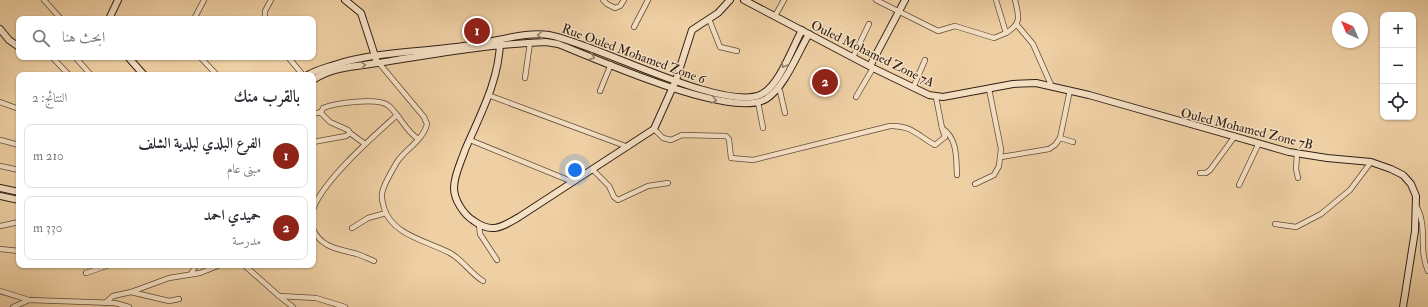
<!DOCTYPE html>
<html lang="ar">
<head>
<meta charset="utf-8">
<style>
  :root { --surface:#fff; --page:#f2f2f3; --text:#2b2b33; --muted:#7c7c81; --line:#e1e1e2; --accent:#8f2418 }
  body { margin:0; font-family:"IM FELL Double Pica",Amiri,serif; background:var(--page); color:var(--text); direction:rtl }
  .controls { position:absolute; right:12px; top:12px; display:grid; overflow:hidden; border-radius:8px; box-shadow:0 1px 3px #0004 }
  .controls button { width:36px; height:36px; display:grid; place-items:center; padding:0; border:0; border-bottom:1px solid var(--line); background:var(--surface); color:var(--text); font:20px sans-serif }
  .compass { position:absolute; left:1332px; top:12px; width:36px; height:36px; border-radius:50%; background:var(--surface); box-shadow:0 1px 3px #0004; rotate:316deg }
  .you { position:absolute; left:575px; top:170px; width:14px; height:14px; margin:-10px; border:3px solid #fff; border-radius:50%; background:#1a73e8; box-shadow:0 0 0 6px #1a73e833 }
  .badge { display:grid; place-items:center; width:26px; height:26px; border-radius:50%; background:var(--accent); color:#fff; font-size:13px; font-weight:700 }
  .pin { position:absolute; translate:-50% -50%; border:2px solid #fff; box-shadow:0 1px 4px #0006 }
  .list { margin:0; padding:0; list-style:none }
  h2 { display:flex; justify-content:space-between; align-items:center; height:52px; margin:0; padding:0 16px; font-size:17px }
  h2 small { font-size:13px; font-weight:400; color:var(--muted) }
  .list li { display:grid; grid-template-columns:26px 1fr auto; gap:12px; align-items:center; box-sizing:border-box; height:64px; margin:0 8px 8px; padding:0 8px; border:1px solid var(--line); border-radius:8px }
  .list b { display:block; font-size:15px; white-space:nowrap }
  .list p { margin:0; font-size:13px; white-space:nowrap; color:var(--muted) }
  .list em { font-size:13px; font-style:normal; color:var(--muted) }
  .icon { flex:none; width:22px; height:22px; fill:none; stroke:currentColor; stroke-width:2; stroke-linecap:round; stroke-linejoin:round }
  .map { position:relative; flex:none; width:1428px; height:307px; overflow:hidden; direction:ltr }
  .search { position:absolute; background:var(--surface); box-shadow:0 1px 3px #0004; left:16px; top:16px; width:300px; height:44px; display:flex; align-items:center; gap:10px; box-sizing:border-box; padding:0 14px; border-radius:8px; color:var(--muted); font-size:15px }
  .panel { position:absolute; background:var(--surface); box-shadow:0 1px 3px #0004; left:16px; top:72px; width:300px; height:196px; border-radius:8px; direction:rtl }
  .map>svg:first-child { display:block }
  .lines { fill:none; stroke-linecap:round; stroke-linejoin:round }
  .street-casing { stroke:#604c39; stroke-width:6 }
  .secondary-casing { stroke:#302015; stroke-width:8 }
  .street { stroke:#f5e0c4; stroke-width:4.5 }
  .secondary { stroke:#f5e0c4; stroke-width:6 }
  .oneway { stroke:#92806c }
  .labels { text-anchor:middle; stroke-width:3; stroke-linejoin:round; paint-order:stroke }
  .street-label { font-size:13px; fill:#302015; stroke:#f5e0c4 }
</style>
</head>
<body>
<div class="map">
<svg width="1428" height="307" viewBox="0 0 1428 307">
  <rect width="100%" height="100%" fill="#efd0a4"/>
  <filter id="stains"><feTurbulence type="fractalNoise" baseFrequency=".005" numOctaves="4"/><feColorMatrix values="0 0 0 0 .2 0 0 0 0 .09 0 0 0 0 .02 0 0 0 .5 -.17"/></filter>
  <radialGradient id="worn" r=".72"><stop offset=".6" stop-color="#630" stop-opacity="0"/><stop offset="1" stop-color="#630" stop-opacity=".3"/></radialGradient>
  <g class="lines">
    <g class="street-casing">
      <g id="street">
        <path d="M44 0 61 19"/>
        <path d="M603 0 607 4 615 8 620 6 624 0"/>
        <path d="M876 0 938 31 955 26 994 38 1006 33 996 0"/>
        <path d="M775 16 784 0"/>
        <path d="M194 19 204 0"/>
        <path d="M265 19V11L271 0"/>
        <path d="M709 19 720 47 737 51"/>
        <path d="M1017 25 1033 44 1052 87"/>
        <path d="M634 27 648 0"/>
        <path d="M1006 33C1022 23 1019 17 1015 0"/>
        <path d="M52 57 69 75"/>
        <path d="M75 57 91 75"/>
        <path d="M200 57 217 75"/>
        <path d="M288 57 303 75"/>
        <path d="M853 57 869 24"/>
        <path d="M379 63 424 117 427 124C424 139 405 150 397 162 392 171 384 183 382 193 381 198 383 203 384 208 392 235 427 241 450 253 463 260 470 273 483 281"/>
        <path d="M525 78 530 43"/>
        <path d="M778 88 780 91 785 113"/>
        <path d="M913 88 925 60"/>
        <path d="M1070 90 1060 138 1073 142"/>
        <path d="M600 91 611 64"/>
        <path d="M488 95 628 147"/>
        <path d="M856 97 873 68"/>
        <path d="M936 97 942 128C958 139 956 158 957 175"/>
        <path d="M0 102 19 109"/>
        <path d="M758 102 763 128"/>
        <path d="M313 114 321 112"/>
        <path d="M654 129 663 138 671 140 682 135 726 136 729 139 731 158 753 160 890 126C912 125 918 136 935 145L945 137 942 128"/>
        <path d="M350 133 365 144"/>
        <path d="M0 140 19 145"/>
        <path d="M470 140 573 182"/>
        <path d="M313 142 346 136 350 133 348 130 330 122 321 113 323 108C335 103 379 97 389 106 400 116 405 130 418 139"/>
        <path d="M1297 153 1296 169 1298 178"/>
        <path d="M1001 157 1049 149 1055 145 1060 138"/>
        <path d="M0 166 19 170"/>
        <path d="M593 170 609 186 614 197 618 200 648 186 668 183"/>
        <path d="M1200 173H1206L1210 170 1235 136"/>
        <path d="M975 184 994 175 999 166 1001 149 989 89"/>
        <path d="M1239 185 1259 143"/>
        <path d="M1417 207C1428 228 1418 249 1428 271"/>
        <path d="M313 210C321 182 375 135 397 115"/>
        <path d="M479 224 480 234 497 260"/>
        <path d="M1275 224 1296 227 1321 214 1350 190 1371 162"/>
        <path d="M0 226 19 222"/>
        <path d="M352 228 368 218 386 213"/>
        <path d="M313 229C321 248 339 249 357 254 363 256 369 259 374 261"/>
        <path d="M0 249 19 251"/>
        <path d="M244 265 279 296 316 298 345 307"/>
        <path d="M86 273 109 265"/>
        <path d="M191 274 196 265"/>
        <path d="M0 291 29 300 115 303 129 307"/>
        <path d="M131 292 169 301 179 299"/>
        <path d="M279 296 293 307"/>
        <path d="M105 303 113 296 131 292 169 278 200 273 220 265"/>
        <path d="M13 307 29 300"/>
      </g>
    </g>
    <g class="secondary-casing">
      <g id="secondary">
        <path d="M345 0 361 13 376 59"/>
        <path d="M744 0 873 68 929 95 943 97 1013 84 1036 83 1089 95 1289 152 1327 158 1371 162 1391 169 1403 175 1411 184 1416 196 1415 231 1403 307"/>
        <path d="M109 19 118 0"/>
        <path d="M0 29 9 40 19 47"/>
        <path d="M500 40C500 79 480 115 465 150 461 162 454 175 454 188 454 200 464 215 474 221 492 234 502 227 519 217L654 129 676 80 692 30 718 13 730 0"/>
        <path d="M128 57 144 75"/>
        <path d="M870 66 905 0"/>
        <path d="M308 75C316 70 325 68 334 65 378 51 426 52 471 45 494 42 527 31 549 35 597 44 720 111 760 95 779 87 792 48 802 30"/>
        <path d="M313 80C331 67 357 66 378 63 433 54 490 44 546 42L558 44C597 59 731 120 766 99 785 87 797 54 809 34"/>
        <path d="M0 188 19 192"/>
        <path d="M0 196 19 200"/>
      </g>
    </g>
    <use href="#street" class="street"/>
    <use href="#secondary" class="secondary"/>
  </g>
  <defs><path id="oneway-chevron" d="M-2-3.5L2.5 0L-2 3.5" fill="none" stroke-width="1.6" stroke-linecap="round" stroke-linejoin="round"/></defs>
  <g class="oneway">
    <use href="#oneway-chevron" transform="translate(540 35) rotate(179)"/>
    <use href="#oneway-chevron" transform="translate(592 57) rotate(21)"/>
    <use href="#oneway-chevron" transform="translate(363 65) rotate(-9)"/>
    <use href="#oneway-chevron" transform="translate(784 65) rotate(118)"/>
    <use href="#oneway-chevron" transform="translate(714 100) rotate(12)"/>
  </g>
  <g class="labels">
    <g class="street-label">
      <text transform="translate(634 53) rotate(20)" y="5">Rue Ouled Mohamed Zone 6</text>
      <text transform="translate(873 53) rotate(26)" y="5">Ouled Mohamed Zone 7A</text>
      <text transform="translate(1247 128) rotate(14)" y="5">Ouled Mohamed Zone 7B</text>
    </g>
  </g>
  <rect width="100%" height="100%" filter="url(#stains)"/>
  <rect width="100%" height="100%" fill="url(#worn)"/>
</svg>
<div class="controls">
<button>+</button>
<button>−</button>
<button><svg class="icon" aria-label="locate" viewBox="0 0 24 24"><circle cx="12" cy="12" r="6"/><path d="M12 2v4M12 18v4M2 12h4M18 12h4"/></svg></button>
</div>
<svg class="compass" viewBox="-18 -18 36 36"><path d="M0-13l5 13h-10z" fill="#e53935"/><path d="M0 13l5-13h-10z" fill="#7c7c81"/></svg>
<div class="you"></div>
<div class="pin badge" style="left:477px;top:31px">1</div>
<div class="pin badge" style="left:825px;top:82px">2</div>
<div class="search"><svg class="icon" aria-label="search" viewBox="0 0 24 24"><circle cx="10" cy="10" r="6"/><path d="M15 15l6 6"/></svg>ابحث هنا</div>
<section class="panel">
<h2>بالقرب منك<small>النتائج: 2</small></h2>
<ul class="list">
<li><span class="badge">1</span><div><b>الفرع البلدي لبلدية الشلف</b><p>مبنى عام</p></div><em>210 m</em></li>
<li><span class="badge">2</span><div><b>حميدي احمد</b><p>مدرسة</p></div><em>330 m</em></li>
</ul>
</section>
</div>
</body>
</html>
